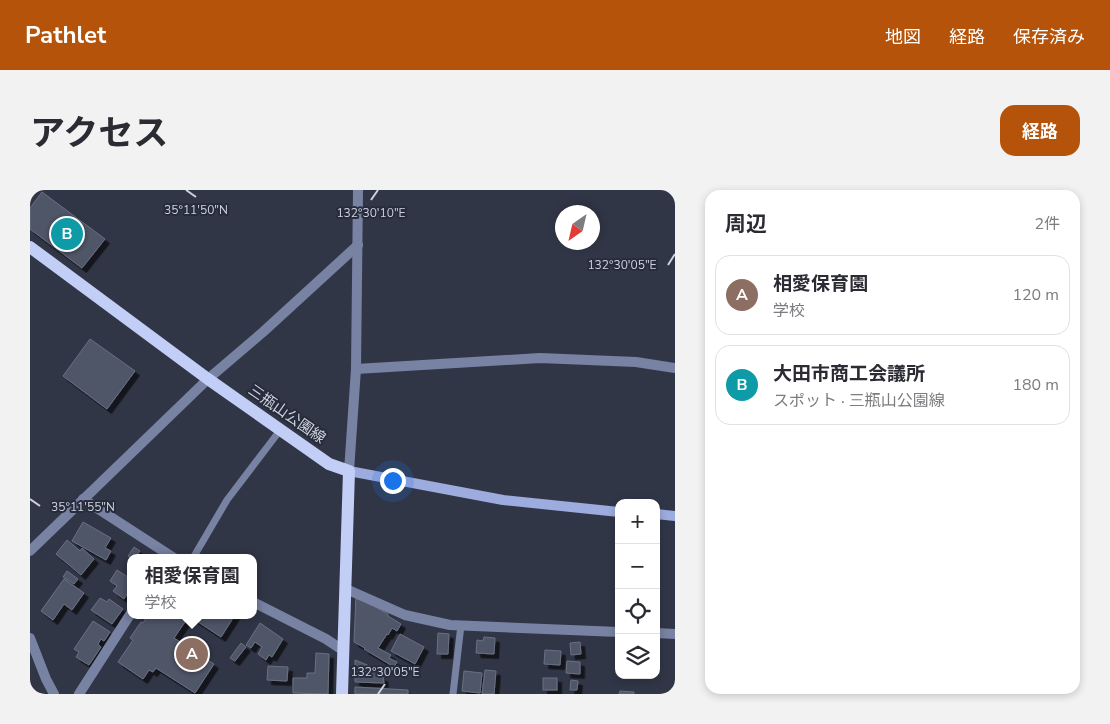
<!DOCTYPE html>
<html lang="ja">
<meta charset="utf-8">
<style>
body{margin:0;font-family:"Nunito Sans","Noto Sans JP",sans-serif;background:#f2f2f3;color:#2b2b33}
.controls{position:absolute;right:15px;bottom:15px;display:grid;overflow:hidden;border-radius:10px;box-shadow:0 2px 8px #0003}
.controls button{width:45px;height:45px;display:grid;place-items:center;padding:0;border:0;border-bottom:1px solid #e1e1e2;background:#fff;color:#2b2b33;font:25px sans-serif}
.compass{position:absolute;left:525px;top:15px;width:45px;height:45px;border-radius:50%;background:#fff;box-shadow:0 2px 8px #0003;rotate:214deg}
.you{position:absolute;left:362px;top:290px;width:18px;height:18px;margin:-12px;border:4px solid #fff;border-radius:50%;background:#1a73e8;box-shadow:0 0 0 8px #1a73e833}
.badge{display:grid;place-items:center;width:32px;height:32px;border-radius:50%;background:#b45309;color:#fff;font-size:16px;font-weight:700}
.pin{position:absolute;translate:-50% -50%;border:2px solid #fff;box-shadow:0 1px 5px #0006}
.popup{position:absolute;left:97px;top:364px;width:130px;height:65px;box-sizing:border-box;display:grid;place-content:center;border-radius:10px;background:#fff;filter:drop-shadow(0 1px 4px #0005);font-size:16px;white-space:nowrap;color:#7c7c81}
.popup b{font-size:19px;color:#2b2b33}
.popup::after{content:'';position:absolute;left:50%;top:100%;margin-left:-10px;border:10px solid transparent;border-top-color:#fff}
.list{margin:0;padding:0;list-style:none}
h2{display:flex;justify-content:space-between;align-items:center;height:65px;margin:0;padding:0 20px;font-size:21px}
h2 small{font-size:16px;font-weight:400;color:#7c7c81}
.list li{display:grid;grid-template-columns:32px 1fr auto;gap:15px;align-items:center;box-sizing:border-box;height:80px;margin:0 10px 10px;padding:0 10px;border:1px solid #e1e1e2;border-radius:15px}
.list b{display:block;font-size:19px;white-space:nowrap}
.list p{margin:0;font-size:16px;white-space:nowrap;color:#7c7c81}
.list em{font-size:16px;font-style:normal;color:#7c7c81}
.icon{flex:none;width:28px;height:28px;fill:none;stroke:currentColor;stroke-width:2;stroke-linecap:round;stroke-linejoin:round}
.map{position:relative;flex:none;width:645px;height:504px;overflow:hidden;border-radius:15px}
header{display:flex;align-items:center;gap:30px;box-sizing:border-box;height:70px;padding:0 25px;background:#b45309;color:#fff}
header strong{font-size:24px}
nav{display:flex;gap:28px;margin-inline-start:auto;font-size:18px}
.intro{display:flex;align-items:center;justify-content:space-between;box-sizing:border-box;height:120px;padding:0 30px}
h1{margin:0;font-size:35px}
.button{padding:12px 22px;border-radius:15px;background:#b45309;color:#fff;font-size:18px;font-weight:700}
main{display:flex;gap:30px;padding:0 30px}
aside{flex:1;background:#fff;border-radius:15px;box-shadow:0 2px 8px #0003}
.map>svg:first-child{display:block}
</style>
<header>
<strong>Pathlet</strong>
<nav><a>地図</a><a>経路</a><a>保存済み</a></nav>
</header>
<div class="intro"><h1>アクセス</h1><a class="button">経路</a></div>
<main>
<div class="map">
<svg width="645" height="504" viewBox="0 0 645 504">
<defs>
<filter id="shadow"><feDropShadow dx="4.5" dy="4.5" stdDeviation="0" flood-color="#0009"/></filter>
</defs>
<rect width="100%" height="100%" fill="#313647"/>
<g fill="#505668" stroke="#6a7084" filter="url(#shadow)">
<polygon points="12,2 75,49 52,78 0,39 0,18"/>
<polygon points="60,149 105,181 77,219 33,186"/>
<polygon points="53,332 81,348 75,358 81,361 76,370 42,351"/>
<polygon points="37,350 50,361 52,358 64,369 51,385 26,364"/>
<polygon points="104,357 110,361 105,368 101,368 98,366"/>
<polygon points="87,380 101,389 101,398 94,409 83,401 87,396 80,391"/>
<polygon points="37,381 48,389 44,394 33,387"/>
<polygon points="34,389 54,403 42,420 34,414 23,430 11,421"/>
<polygon points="326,406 358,424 358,426 371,434 367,441 362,438 358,445 357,444 348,458 361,465 359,468 367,472 364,477 334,459 335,458 324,452"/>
<polygon points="70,408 77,412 79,409 93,419 82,434 61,420"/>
<polygon points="118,425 205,425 191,447 159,426 144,448 184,474 165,503 126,478 123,482 119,480 113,489 88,472 103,450 100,448 111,432 113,433"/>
<polygon points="63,431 80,442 74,451 71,449 68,454 71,457 59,475 46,467 49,462 44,459"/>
<polygon points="230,433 253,449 242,467 239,465 236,470 228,464 232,457 225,452 221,458 216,455"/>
<polygon points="408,443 419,444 418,464 407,464"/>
<polygon points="370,444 394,457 385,474 361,461"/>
<polygon points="454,447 465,448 464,464 446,463 447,450 453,451"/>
<polygon points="550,452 551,464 541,465 540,453"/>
<polygon points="211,453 216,457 205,471 200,468"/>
<polygon points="515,460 531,461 530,475 514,474"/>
<polygon points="286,463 299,464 298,504 263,503 263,488 277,488 277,483 285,483"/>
<polygon points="325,470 347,479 347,487 353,487 354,493 325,492"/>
<polygon points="537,471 550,472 550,484 536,483"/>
<polygon points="238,476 258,477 257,491 237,490"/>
<polygon points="455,480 466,481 464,504 452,504"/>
<polygon points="434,481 452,483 450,503 432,501"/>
<rect x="513" y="488" width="14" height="12"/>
<polygon points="541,490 548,491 547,500 540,500"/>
<polygon points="325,497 378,500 378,504 325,504"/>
<polygon points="590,501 604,502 604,504 589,504"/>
</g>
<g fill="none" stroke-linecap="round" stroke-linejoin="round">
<g stroke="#7882a2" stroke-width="7">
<polyline points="163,368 197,310 251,239"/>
<polyline points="423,504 431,435"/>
</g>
<g stroke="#7882a2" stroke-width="10">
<polyline points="326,179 510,168 606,172 645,178"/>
<polyline points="319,281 326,179 328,0"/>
<polyline points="53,309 144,368"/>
<polyline points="0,361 178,189 233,142 328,55"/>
<polyline points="316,399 375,425 420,435 589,442"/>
<polyline points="223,412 296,449 314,461"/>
<polyline points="626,443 645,444"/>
<polyline points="0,448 16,489 24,504"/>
<polyline points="49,504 101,423"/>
</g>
<g stroke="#9dacdf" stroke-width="10">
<polyline points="319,281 473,310 589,322"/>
<polyline points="626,324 645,326"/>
</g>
<polyline stroke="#c2cef5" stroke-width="12" points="0,57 178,189 299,274 319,281 312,504"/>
</g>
<path fill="none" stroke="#ced2dd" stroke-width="2" d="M156 0 166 7M341 10 348 0M638 75 645 64M0 309 10 316M348 504 355 494"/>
<g text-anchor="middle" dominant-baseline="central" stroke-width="4" stroke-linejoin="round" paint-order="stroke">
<g font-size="15" fill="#ced2dd" stroke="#272c3d">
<text transform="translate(257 224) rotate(35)">三瓶山公園線</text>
</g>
</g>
<g font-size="12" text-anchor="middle" fill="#ced2dd" stroke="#272c3d" stroke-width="4" stroke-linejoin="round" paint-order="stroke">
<text x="166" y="24">35°11'50"N</text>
<text x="341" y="27">132°30'10"E</text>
<text x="592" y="79">132°30'05"E</text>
<text x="53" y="321">35°11'55"N</text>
<text x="355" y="486">132°30'05"E</text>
</g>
</svg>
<div class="controls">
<button>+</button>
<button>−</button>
<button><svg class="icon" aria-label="locate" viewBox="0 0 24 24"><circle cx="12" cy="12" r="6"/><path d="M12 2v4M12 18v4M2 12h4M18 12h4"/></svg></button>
<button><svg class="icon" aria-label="layers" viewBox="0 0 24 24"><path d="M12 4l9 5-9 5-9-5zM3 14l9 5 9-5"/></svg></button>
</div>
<svg class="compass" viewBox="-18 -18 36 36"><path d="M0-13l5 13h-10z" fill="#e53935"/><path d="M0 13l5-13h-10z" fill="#7c7c81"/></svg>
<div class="you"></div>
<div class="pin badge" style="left:162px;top:464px;background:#8d6e63">A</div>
<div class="popup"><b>相愛保育園</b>学校</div>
<div class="pin badge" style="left:37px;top:44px;background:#0f9aa8">B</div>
</div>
<aside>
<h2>周辺<small>2件</small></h2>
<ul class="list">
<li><span class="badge" style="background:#8d6e63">A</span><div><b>相愛保育園</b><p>学校</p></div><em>120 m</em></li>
<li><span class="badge" style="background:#0f9aa8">B</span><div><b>大田市商工会議所</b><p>スポット · 三瓶山公園線</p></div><em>180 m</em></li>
</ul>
</aside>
</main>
